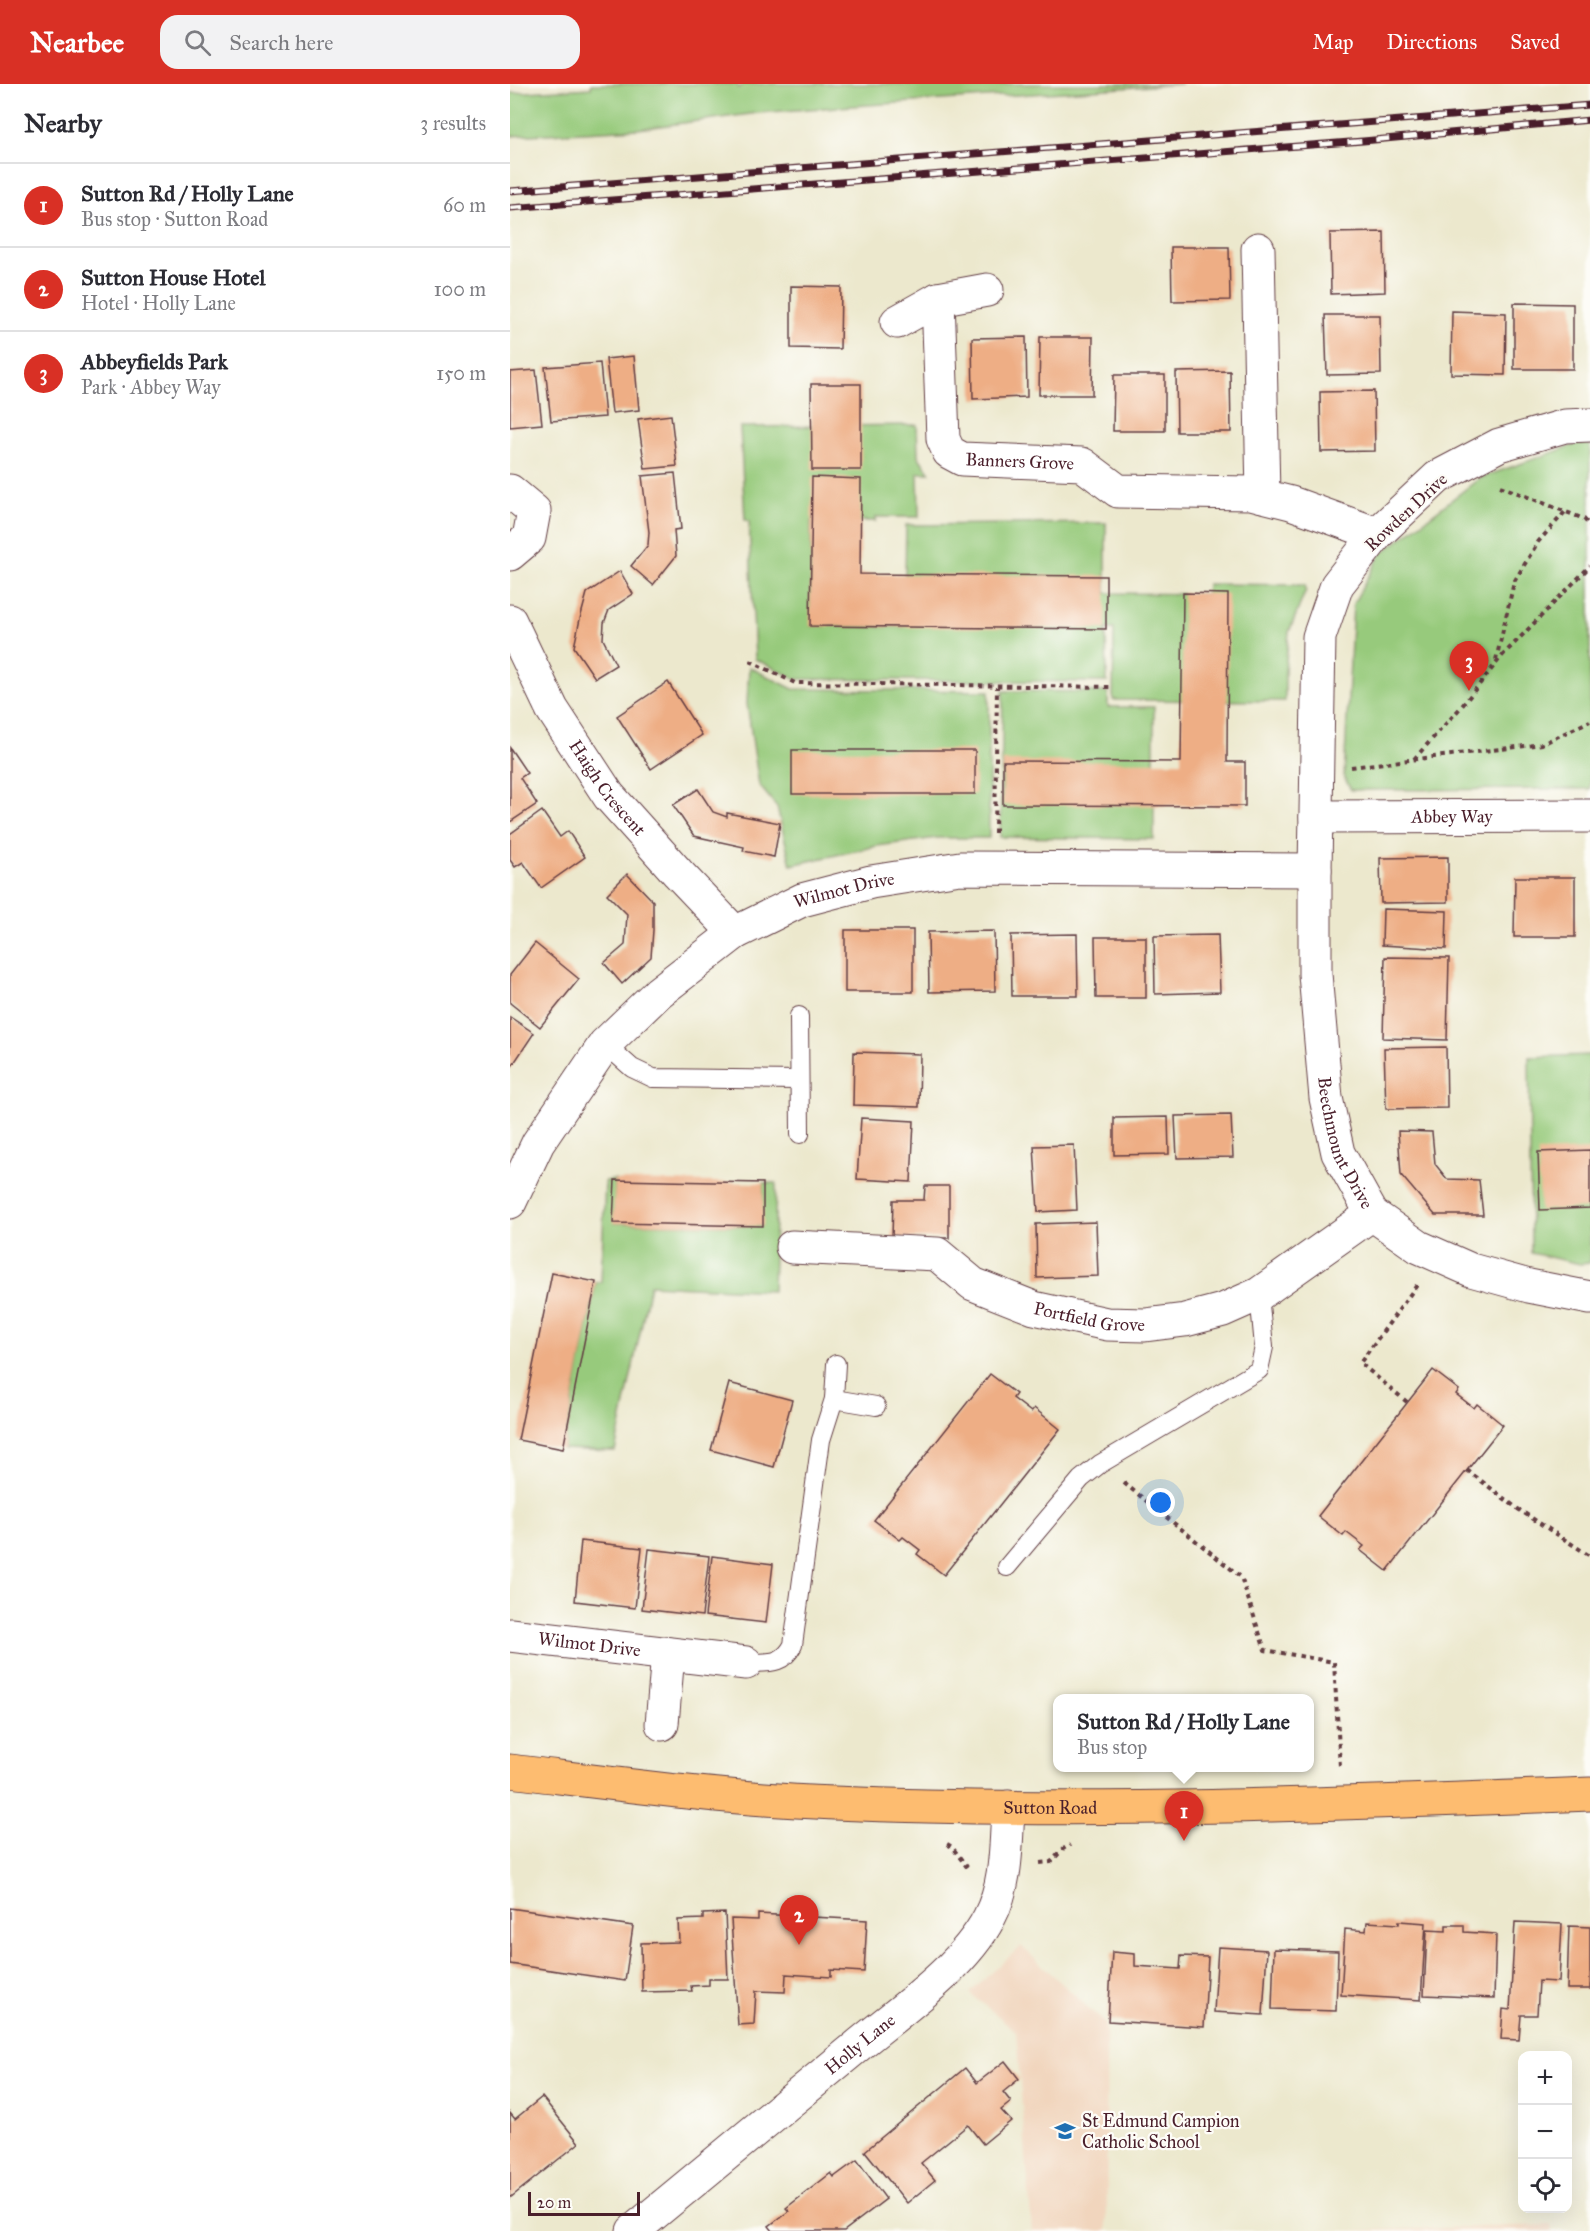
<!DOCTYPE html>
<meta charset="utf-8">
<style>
body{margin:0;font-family:"IM FELL Great Primer",serif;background:#f2f2f3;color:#2b2b33}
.controls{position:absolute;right:18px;bottom:18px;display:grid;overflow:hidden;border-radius:12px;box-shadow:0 6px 24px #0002}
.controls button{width:54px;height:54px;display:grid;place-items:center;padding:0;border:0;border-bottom:2px solid #e1e1e2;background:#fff;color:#2b2b33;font:30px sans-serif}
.scale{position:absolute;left:18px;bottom:15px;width:112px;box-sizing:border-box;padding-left:6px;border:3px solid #4a1f2b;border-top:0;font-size:16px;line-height:21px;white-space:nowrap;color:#4a1f2b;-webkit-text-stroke:4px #fdfcf7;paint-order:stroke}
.you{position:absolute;left:651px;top:1419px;width:21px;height:21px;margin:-15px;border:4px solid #fff;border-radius:50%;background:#1a73e8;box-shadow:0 0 0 9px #1a73e833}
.badge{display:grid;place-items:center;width:39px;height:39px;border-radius:50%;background:#d93025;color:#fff;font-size:20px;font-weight:700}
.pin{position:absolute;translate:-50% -50px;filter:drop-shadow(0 2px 3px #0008)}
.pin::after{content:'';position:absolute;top:32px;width:21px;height:18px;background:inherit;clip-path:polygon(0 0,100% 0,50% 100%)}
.popup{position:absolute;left:543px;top:1610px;width:261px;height:78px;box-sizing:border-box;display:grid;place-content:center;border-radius:12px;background:#fff;filter:drop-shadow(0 2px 4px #0005);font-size:20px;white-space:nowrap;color:#7c7c81}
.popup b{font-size:22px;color:#2b2b33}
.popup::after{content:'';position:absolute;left:50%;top:100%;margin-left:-12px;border:12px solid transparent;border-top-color:#fff}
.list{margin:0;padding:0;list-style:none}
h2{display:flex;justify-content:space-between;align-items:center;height:78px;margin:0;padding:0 24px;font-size:26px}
h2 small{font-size:20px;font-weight:400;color:#7c7c81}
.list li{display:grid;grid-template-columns:39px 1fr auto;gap:18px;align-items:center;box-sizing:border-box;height:84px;padding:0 24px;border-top:2px solid #e1e1e2}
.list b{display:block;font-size:22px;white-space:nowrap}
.list p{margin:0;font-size:20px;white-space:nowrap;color:#7c7c81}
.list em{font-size:20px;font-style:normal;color:#7c7c81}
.icon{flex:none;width:33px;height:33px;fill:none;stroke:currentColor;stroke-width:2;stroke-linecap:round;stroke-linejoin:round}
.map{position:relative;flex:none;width:1080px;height:2147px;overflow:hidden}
header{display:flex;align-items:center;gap:36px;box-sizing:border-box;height:84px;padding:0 30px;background:#d93025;color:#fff}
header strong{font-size:28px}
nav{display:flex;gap:33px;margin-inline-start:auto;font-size:21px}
.search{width:420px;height:54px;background:#f2f2f3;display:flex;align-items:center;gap:15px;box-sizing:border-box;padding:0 21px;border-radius:18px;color:#7c7c81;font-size:22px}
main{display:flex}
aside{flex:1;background:#fff}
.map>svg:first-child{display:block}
</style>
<header>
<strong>Nearbee</strong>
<div class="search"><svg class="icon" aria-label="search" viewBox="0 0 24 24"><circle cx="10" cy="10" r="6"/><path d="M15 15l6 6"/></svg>Search here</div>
<nav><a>Map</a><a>Directions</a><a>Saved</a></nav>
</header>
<main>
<aside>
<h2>Nearby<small>3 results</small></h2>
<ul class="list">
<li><span class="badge">1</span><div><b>Sutton Rd / Holly Lane</b><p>Bus stop · Sutton Road</p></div><em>60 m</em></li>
<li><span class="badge">2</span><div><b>Sutton House Hotel</b><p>Hotel · Holly Lane</p></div><em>100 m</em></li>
<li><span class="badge">3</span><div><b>Abbeyfields Park</b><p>Park · Abbey Way</p></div><em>150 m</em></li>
</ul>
</aside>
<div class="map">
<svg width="1080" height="2147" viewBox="0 0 1080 2147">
<rect width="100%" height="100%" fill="#fdfcf7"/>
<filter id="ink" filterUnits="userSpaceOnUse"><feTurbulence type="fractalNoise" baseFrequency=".0167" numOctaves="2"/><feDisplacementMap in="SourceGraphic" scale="12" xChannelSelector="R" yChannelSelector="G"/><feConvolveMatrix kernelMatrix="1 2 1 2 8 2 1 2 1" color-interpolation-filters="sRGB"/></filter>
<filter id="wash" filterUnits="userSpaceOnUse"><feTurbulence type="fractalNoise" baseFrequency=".008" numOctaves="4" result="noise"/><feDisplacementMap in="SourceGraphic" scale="24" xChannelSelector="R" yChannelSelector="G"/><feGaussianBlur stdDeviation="1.35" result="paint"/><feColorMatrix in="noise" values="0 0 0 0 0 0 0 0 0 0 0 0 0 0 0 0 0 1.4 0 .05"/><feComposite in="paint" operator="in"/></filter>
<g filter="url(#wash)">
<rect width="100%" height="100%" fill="#ece8cd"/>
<g fill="#f1d5bd">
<polygon points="511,1862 596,1940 597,2147 522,2147 506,1947 460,1909"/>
<polygon points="1041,2141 1042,2147 828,2147"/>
</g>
<g fill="#97ca7b" stroke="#707453" stroke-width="1.5">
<polygon points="81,0 226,0 229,4 234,0 672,0 299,25 248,29 128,45 0,52 0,9 81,4"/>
<polygon points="407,341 408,372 420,389 408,389 409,433 366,433 366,437 301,437 301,542 394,543 396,441 596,439 596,509 696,510 697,500 795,501 796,506 779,548 775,586 775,617 603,616 604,545 596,545 597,598 286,595 245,575 239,437 235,436 230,343"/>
<polygon points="1067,360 1080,360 1080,705 841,706 834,693 843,520 871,470 970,394"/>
<polygon points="239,583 283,605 479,607 479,754 427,754 367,762 281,781 267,723 249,701 237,620"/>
<polygon points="493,607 598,608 598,623 644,623 644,755 490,753"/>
<polygon points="1080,971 1080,1179 1070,1180 1021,1169 1019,973"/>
<polygon points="105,1096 104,1139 252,1142 253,1099 266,1099 263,1207 140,1201 105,1367 53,1365 86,1198 91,1198 95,1097"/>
</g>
<g id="blocks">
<g fill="#eeae85">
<polygon points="874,148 875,208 821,210 820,149"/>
<polygon points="661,163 719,163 720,216 662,217"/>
<polygon points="281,202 331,203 330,265 281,264"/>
<polygon points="1004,219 1063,220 1063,285 1004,285"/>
<polygon points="942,227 996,229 995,291 941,290"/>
<polygon points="815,231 870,231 871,290 817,291"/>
<polygon points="516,253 517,313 463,315 462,254"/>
<polygon points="530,253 583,253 582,311 529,311"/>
<polygon points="124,272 129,326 102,329 96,275"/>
<polygon points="90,279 95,333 41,337 35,283"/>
<polygon points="26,286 32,340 0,343 0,288"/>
<polygon points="720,287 721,348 667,348 666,288"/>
<polygon points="604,291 655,291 655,347 603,347"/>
<polygon points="301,300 351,300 351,386 302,386"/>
<polygon points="864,307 865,367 811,368 810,308"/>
<polygon points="161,331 167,382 135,385 128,335"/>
<polygon points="165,389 171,445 164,446 166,472 143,501 121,482 138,461 139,448 132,392"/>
<polygon points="302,393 351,395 350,490 596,492 596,545 300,542"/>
<polygon points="110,487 123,510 99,526 94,539 93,555 106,581 85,594 64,563 70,535 77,509"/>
<polygon points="673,509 718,510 717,678 735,678 735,722 493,721 493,677 671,678"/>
<polygon points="158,598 192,651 141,685 107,632"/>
<polygon points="0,664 17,689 10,694 27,720 0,738"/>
<rect x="282" y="666" width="183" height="44"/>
<polygon points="188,705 203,728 217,733 217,729 270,739 264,773 233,767 234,763 184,752 163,721"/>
<polygon points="32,727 50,753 58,747 75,773 31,804 13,778 5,783 0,776 0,750"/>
<polygon points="938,773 938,818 871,819 870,774"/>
<polygon points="117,790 143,817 143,846 141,873 112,900 94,879 115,861 117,830 97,810"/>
<polygon points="1005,793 1065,793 1065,853 1004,853"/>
<polygon points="873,825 937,827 936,865 872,861"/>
<rect x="335" y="846" width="68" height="62"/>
<polygon points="484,847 485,907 419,908 418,848"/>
<polygon points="567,850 568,912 502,912 501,851"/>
<polygon points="708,851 710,908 645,910 644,852"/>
<polygon points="585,853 636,853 636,914 586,914"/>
<polygon points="25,859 69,895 30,943 0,919 0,891"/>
<polygon points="875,873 939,874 937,956 873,954"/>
<polygon points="0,933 24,949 0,985"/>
<polygon points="936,963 937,1024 876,1025 874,964"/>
<polygon points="344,968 410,970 409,1023 343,1021"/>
<polygon points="721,1031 723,1073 667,1074 665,1032"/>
<polygon points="658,1033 659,1070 604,1071 604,1034"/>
<polygon points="351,1034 404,1037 401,1098 347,1095"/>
<polygon points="888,1047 922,1048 925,1080 937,1095 969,1096 973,1131 925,1131 891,1091"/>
<polygon points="564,1061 567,1126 528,1128 524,1062"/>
<polygon points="1080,1066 1080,1124 1030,1126 1028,1068"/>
<polygon points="105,1096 253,1099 253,1142 103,1139"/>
<polygon points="415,1102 439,1102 439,1154 382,1154 383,1116 414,1116"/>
<polygon points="586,1138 588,1192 527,1194 526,1140"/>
<polygon points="42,1189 86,1198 53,1365 8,1356"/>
<polygon points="923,1286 949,1306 946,1310 964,1324 967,1320 993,1341 877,1487 850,1466 854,1462 836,1448 833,1452 808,1432"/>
<polygon points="480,1290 506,1310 503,1314 521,1328 524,1324 550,1345 434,1491 407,1470 410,1466 393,1453 390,1456 364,1436"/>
<polygon points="219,1299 282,1316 264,1383 201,1366"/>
<polygon points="71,1457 132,1464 125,1524 65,1517"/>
<polygon points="139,1465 199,1472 192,1532 132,1525"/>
<polygon points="202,1472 263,1480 256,1539 195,1532"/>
<polygon points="0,1824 123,1842 115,1897 0,1880"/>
<polygon points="215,1829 218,1895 199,1895 199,1901 181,1902 182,1907 132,1908 131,1859 169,1858 168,1836 193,1835 193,1830"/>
<polygon points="248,1830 357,1836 354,1888 321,1886 321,1893 276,1890 275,1908 246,1907 244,1940 228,1941 221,1835 248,1836"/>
<polygon points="889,1837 916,1839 911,1916 831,1911 835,1845 856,1847 857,1838 889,1840"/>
<polygon points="1005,1838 1052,1840 1049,1898 1029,1897 1027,1931 1011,1931 1009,1956 991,1955 993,1925 1000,1926"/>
<polygon points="936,1841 954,1841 954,1848 986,1850 984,1914 914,1911 917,1846 936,1847"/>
<polygon points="1059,1842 1080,1843 1080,1905 1057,1905"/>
<polygon points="708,1863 757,1866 753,1931 704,1928"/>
<polygon points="764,1865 828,1867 826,1927 762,1925"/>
<polygon points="602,1868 625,1870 625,1882 670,1885 671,1872 698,1873 694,1943 598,1937"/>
<polygon points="495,1977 509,1995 493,2008 501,2018 491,2026 501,2037 473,2060 458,2041 411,2079 425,2096 397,2119 355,2067 455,1984 467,1999"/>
<polygon points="32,2013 69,2059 0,2114 0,2029 5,2035"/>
<polygon points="347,2076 376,2115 334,2147 263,2147 259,2142 279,2127 276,2124 321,2089 324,2093"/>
</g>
</g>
</g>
<g filter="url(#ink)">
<use href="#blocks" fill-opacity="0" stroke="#623d43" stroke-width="1.5"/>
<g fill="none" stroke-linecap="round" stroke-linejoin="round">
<g stroke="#623d43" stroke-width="20">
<g id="service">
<polyline points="289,932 290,1050"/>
<polyline points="95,960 122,984 143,994 289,996"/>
<polyline points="324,1315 326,1280"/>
<polyline points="497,1483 571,1395 590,1380 749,1286 754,1263 749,1210"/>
<path d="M236 1579C258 1578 272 1582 283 1561L311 1356 324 1315 366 1322"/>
</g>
</g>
<g stroke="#623d43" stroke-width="35">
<g id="minor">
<polyline points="748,165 753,412"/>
<polyline points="428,215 477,206"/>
<path id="s1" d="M387 238 428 215 433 355 439 368 452 375 572 380 608 407 741 409 781 419 867 450"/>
<path id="s2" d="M1080 341 1055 342 989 361 928 393 867 450 827 501 809 553 805 786V890L816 1014 828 1069 862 1130 909 1163 961 1186 1019 1202 1080 1214"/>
<polyline points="0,407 24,427 19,454 0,470"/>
<path id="s3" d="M0 537 42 625 99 712 168 789 225 849"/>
<path id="s4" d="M806 733 1080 732"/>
<path id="s5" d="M0 1118 28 1059 95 960 149 908 225 849 292 816 361 798 450 784 805 786"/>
<path id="s6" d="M282 1163 427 1170 463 1200 524 1224 597 1240 635 1241 675 1236 713 1226 749 1210 862 1130"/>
<path id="s7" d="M0 1551 236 1579"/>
<polyline points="152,1640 158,1570"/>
<path id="s8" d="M123 2147C197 2086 271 2025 345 1964 388 1928 453 1884 479 1834 497 1800 496 1761 498 1723"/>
</g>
</g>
<g stroke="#623d43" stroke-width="35">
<g id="primary">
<path id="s9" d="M0 1687C108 1700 216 1715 324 1719 576 1730 828 1720 1080 1710"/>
</g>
</g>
<g stroke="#623d43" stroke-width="4" stroke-dasharray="4.5 4.5" stroke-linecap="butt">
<polyline points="990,402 1074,435 1080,442"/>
<polyline points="986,576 1004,498 1028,458 1055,428"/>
<polyline points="240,577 285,599 601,603"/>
<polyline points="904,675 952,622 992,572 1080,482"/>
<polyline points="841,683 1032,660 1080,637"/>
<polyline points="485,749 487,603"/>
<polyline points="897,1318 850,1279 907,1201"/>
<polyline points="957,1386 1008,1425 1080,1472"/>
<polyline points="614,1399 731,1493 755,1566 824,1578 830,1683"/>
<polyline points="437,1760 442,1763 457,1783"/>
<polyline points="530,1779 541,1778 553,1765 560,1761"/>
</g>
<use href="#service" stroke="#fff" stroke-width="18"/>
<use href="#minor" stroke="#fff" stroke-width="33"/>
<use href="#primary" stroke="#fdbc70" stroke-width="33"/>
<g stroke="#4a1f2b" stroke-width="7">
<g id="rail">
<polyline points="0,107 1080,21"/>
<polyline points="0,124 853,57 1080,36"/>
</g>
</g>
<use href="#rail" stroke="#fdfcf7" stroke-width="4.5" stroke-dasharray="14" stroke-linecap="butt"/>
</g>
</g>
<defs>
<g id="school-bare" transform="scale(1.62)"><path d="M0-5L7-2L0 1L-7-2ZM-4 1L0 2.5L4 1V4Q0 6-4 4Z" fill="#1f6fb2" stroke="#fdfcf7" stroke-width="2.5" paint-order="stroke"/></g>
</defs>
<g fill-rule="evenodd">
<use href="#school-bare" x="555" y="2047"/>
</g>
<g text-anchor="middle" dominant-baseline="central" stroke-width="4.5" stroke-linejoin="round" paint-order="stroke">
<g font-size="18" fill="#4a1f2b" stroke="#fdfcf7">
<text stroke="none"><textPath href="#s1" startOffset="274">Banners Grove</textPath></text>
<text transform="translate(896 428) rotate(-43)">Rowden Drive</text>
<text stroke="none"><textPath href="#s3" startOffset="194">Haigh Crescent</textPath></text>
<text stroke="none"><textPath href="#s4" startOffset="136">Abbey Way</textPath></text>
<text stroke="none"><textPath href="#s5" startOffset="474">Wilmot Drive</textPath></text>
<text stroke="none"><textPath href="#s2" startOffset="876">Beechmount Drive</textPath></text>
<text stroke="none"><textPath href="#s6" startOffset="314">Portfield Grove</textPath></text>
<text stroke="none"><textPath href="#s7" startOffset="80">Wilmot Drive</textPath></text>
<text stroke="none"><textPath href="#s9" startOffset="542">Sutton Road</textPath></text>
<text stroke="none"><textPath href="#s8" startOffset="294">Holly Lane</textPath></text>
</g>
<g font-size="18" fill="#4a1f2b" stroke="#fdfcf7" text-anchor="start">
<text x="572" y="2037">St Edmund Campion<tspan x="572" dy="21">Catholic School</tspan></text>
</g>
</g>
</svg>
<div class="controls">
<button>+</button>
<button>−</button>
<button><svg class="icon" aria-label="locate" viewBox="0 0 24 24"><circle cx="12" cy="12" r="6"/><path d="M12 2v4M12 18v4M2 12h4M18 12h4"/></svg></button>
</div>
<div class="scale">20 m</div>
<div class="you"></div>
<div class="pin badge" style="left:674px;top:1757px">1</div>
<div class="popup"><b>Sutton Rd / Holly Lane</b>Bus stop</div>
<div class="pin badge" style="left:289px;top:1861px">2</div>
<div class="pin badge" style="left:959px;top:607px">3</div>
</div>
</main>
